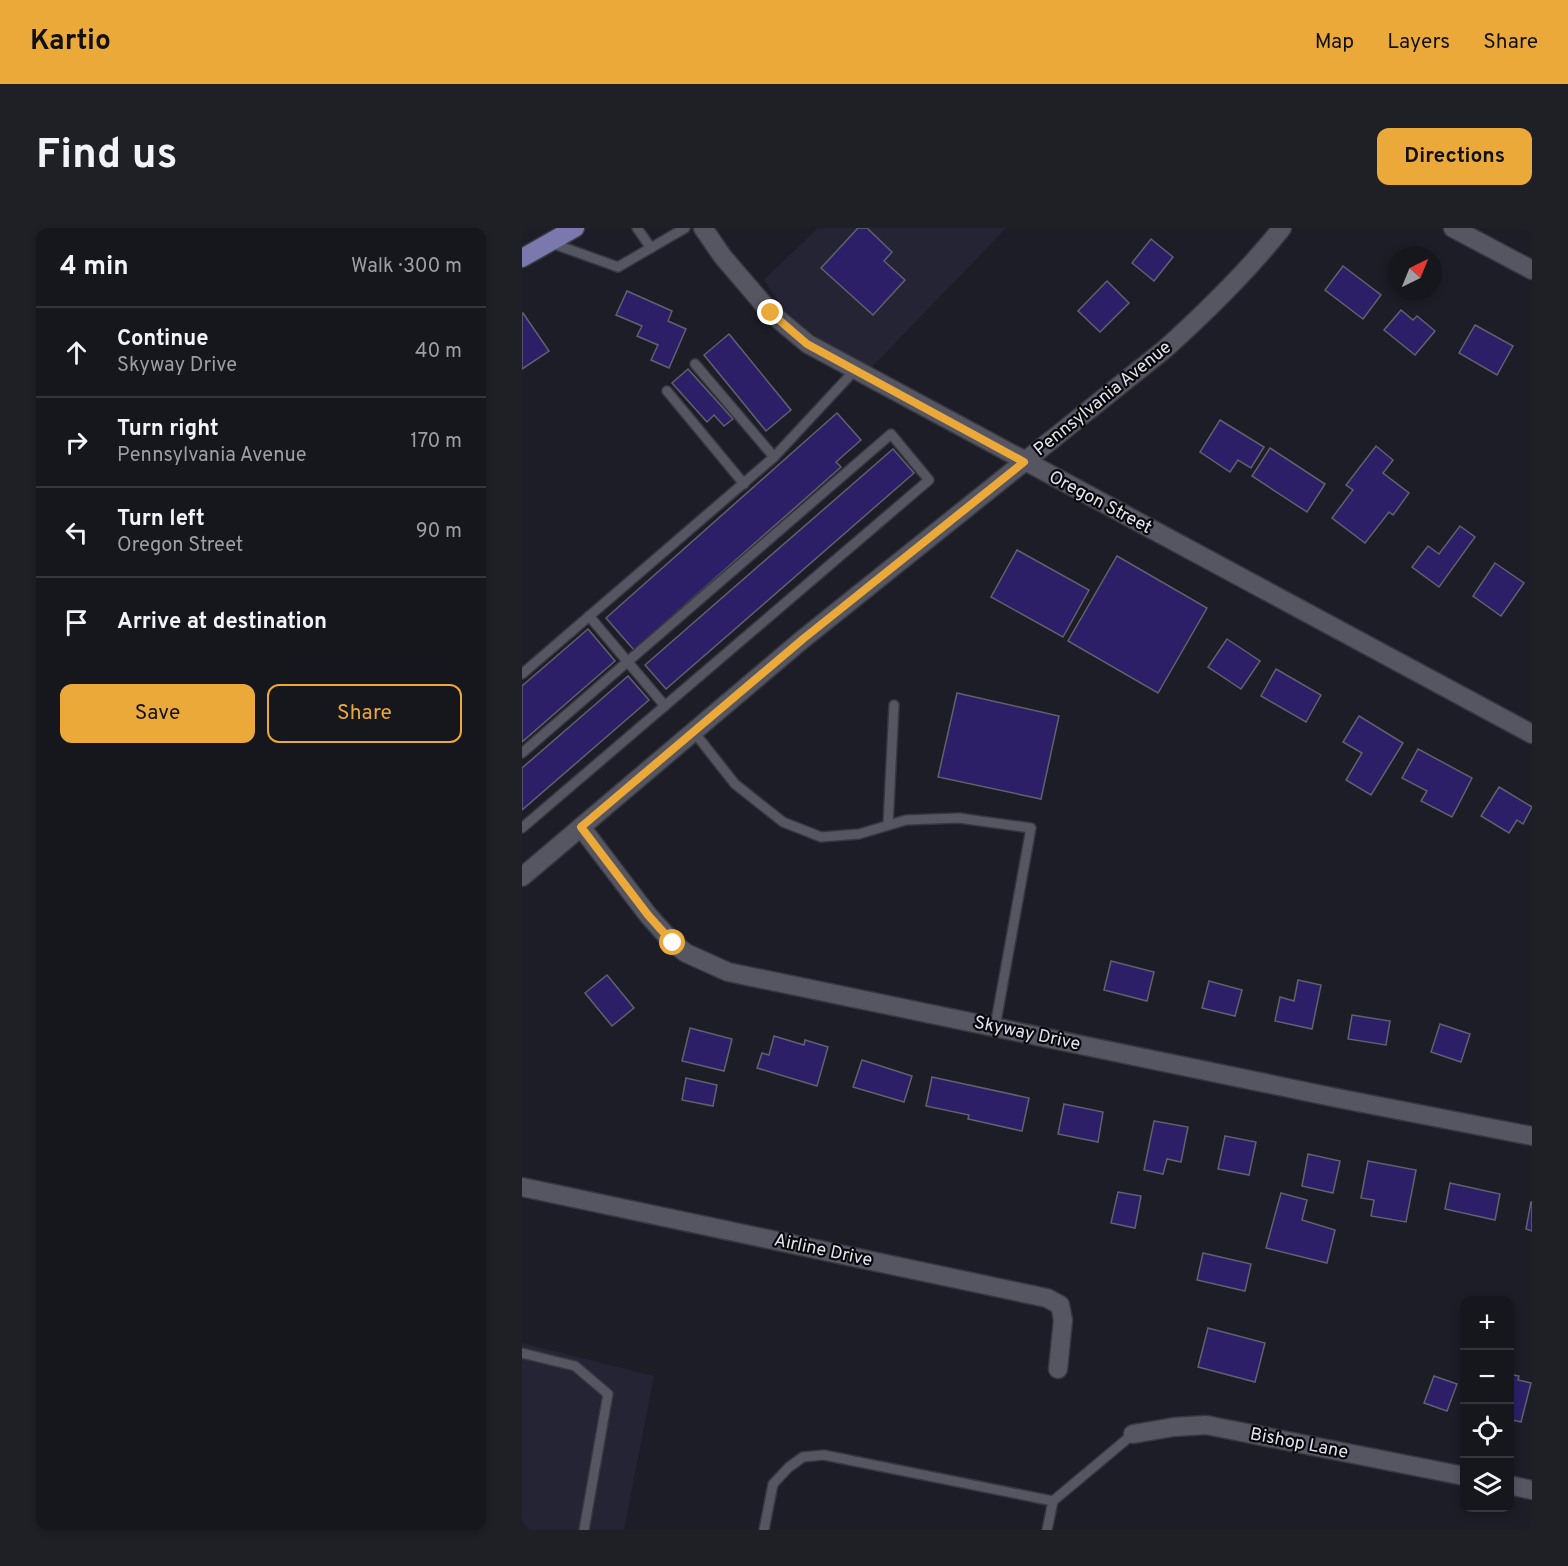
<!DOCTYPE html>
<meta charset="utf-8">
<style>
body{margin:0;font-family:Overpass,sans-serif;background:#1f1f26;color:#f1f3f6}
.controls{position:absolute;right:18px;bottom:18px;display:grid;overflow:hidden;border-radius:12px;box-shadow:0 3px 9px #0003}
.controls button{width:54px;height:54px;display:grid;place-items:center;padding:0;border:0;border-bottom:2px solid #35353b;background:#16161d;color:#f1f3f6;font:30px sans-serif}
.compass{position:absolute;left:866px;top:18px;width:54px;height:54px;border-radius:50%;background:#16161d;box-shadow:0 3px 9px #0003;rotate:43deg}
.stop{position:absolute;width:18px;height:18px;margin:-14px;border:4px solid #eba93a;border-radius:50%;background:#fff}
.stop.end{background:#eba93a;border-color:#fff;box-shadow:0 2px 6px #0008}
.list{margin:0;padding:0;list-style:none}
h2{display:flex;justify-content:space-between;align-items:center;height:78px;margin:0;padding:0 24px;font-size:26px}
h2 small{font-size:20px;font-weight:400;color:#9e9fa4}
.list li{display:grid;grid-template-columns:39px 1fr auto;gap:18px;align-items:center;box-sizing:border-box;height:90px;padding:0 24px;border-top:2px solid #35353b}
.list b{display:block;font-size:22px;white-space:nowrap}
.list p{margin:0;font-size:20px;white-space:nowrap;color:#9e9fa4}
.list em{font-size:20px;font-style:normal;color:#9e9fa4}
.actions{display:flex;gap:12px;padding:18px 24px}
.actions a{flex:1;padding:14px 0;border:2px solid #eba93a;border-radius:12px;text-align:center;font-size:21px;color:#eba93a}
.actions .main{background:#eba93a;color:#111}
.icon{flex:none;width:33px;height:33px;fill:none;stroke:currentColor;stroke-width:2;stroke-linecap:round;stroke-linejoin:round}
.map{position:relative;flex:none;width:1010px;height:1302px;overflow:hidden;border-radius:12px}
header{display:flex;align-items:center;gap:36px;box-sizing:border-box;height:84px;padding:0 30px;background:#eba93a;color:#111}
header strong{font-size:28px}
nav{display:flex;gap:33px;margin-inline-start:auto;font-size:21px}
.intro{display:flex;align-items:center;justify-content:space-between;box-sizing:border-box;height:144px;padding:0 36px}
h1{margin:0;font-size:42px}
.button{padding:15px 27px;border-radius:12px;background:#eba93a;color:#111;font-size:21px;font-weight:700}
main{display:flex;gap:36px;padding:0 36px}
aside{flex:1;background:#16161d;border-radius:12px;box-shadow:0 3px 9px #0003}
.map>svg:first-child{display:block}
</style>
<header>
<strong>Kartio</strong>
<nav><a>Map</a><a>Layers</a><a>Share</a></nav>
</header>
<div class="intro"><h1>Find us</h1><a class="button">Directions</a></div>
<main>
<aside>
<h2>4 min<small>Walk · 300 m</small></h2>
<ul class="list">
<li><svg class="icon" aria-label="ahead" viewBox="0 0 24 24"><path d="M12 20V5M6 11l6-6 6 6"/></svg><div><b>Continue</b><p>Skyway Drive</p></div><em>40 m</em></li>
<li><svg class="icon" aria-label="right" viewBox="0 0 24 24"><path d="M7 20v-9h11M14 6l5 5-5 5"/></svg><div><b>Turn right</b><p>Pennsylvania Avenue</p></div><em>170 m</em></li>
<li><svg class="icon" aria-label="left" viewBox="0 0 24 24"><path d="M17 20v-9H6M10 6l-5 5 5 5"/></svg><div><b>Turn left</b><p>Oregon Street</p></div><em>90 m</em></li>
<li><svg class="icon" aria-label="arrive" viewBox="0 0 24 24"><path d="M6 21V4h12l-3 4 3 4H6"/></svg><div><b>Arrive at destination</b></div></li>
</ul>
<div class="actions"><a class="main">Save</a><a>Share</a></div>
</aside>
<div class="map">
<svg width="1010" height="1302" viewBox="0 0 1010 1302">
<rect width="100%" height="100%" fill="#1d1d27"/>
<g fill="#252435">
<polygon points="296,0 484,0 348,141 297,111 263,83 242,52"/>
<polygon points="0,1115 132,1148 102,1302 0,1302"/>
</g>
<g fill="#2c1f67" stroke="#60616d" stroke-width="1.5">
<polygon points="336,0 345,0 370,24 362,33 383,52 351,87 299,40"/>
<polygon points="629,11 651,29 632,53 610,35"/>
<polygon points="821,38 859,67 841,91 803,62"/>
<polygon points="585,53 607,75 578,104 556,83"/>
<polygon points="105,63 150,83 146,93 164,101 147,140 129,132 136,117 115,108 120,98 94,87"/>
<polygon points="879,82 891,92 895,88 913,103 893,127 862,102"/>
<polygon points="1,85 27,123 0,141 0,86"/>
<polygon points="953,97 991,118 975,147 937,125"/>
<polygon points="207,106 269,182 244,203 182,127"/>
<polygon points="166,141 211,191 202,198 192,187 185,194 150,155"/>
<polygon points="315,185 339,212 314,234 319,239 112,422 84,390"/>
<polygon points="698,192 742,219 729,240 716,232 708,244 678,224"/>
<polygon points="854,218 871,232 861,245 887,265 871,287 867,284 843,315 810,290 831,262 824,257"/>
<polygon points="748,220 803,256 785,284 730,248"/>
<polygon points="371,221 392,245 144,461 123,437"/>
<polygon points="938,298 953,309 917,359 890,339 906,318 917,326"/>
<polygon points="495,322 567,362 541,409 469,369"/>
<polygon points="595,328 685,380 636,465 546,413"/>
<polygon points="973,335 1002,355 979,388 951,368"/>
<polygon points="66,401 93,433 0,514 0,458"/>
<polygon points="705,411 738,433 719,461 686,439"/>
<polygon points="754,441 799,467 784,494 739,468"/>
<polygon points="106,448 127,472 0,582 0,540"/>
<polygon points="435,465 537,488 519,571 416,549"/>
<polygon points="837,488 881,515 849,567 824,552 840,525 821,514"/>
<polygon points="896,521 950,550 930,589 899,573 905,563 880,550"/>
<polygon points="977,559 1010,579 1001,596 995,592 987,605 959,588"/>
<polygon points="589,733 632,744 625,773 582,762"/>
<polygon points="85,747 112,780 90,798 63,765"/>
<polygon points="776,752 799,757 790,801 753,793 758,769 772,773"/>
<polygon points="687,753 720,762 713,788 680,780"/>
<polygon points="830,787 868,793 864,817 826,811"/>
<polygon points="918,796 948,806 939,834 909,824"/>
<polygon points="168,800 210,811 202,843 160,833"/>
<polygon points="252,808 282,817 283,812 306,819 295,858 235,840 240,825 247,827"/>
<polygon points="340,832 390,848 382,874 331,859"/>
<polygon points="410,849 507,870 500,903 446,891 447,887 404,878"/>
<polygon points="164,850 195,857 191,878 160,872"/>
<polygon points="542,876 581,884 576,914 536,906"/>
<polygon points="632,893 666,899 659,934 645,931 641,946 622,942"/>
<polygon points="703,908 734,914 727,947 696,941"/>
<polygon points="786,926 818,933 811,965 780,958"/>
<polygon points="846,933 894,942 884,994 849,988 852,972 839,970"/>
<polygon points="928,955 978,966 973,992 923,981"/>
<polygon points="596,964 619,968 613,1000 589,995"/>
<polygon points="759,965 785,972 780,992 813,1002 805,1035 744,1020"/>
<polygon points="1009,974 1010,974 1010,1003 1004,1001"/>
<polygon points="681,1025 729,1036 723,1063 675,1052"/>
<polygon points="686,1100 743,1115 733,1154 676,1139"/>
<polygon points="987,1146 997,1148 996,1152 1009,1155 999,1194 987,1191"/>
<polygon points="912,1148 935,1156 925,1183 902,1175"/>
</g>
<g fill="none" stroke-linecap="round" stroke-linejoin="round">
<g stroke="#373740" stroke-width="12">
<g id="service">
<polyline points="115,0 129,20"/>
<polyline points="29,15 96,39 163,0"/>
<polyline points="173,136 252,229"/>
<polyline points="145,163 222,256"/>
<polyline points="67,388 143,478"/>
<polyline points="0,446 252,229 333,142"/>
<polyline points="172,504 213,556 261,594 299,609 337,606 384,592 437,590 509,600 473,799"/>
<polyline points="0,525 369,206 407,252 0,600"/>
<polyline points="366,597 372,477"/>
<polyline points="0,1125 53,1138 86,1166 62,1302"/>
<polyline points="242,1302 251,1256 267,1239 281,1229 302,1227 531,1273"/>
<polyline points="525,1302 531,1273 611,1206"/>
</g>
</g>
<g stroke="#373740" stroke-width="21">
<g id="minor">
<polyline points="181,0 201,29 249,85 286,116 1010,506"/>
<polyline points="931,0 1010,42"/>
<polyline points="59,599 126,687 151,715 164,725 206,744 815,870 1010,908"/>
<path d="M0 649 281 411 643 121C685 83 725 44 760 0"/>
<polyline points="0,959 525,1070 538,1077 541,1092 536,1141"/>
<polyline points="611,1206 652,1199 684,1197 942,1248"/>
<polyline points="987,1257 1010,1262"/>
</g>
</g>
<g stroke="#373740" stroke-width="21">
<polyline id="primary" points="0,30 53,0"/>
</g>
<use href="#service" stroke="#555662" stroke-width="9"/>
<use href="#minor" stroke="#555662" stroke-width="18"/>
<use href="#primary" stroke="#7a78ac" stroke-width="18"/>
</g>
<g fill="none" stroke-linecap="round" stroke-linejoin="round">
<polyline stroke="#eba93a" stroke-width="8" points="151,715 126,687 59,599 281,411 502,234 285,116 249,85"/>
</g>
<g text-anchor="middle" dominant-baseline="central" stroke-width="4.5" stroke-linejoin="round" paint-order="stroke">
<g font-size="18" fill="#e3e3eb" stroke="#08080c">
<text transform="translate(581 171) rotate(-39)">Pennsylvania Avenue</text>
<text transform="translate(578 275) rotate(28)">Oregon Street</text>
<text transform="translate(505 806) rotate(12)">Skyway Drive</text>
<text transform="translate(301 1023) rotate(12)">Airline Drive</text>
<text transform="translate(777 1216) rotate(11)">Bishop Lane</text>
</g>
</g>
</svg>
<div class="controls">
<button>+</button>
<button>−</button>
<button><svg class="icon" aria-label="locate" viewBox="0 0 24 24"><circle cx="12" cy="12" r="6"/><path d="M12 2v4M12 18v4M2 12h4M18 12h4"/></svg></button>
<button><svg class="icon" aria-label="layers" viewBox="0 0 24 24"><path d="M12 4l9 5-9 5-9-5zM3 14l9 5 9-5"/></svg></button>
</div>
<svg class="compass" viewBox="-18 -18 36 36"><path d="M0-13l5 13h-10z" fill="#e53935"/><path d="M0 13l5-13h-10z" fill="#9e9fa4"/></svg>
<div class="stop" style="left:151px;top:715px"></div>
<div class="stop end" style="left:249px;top:85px"></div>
</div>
</main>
